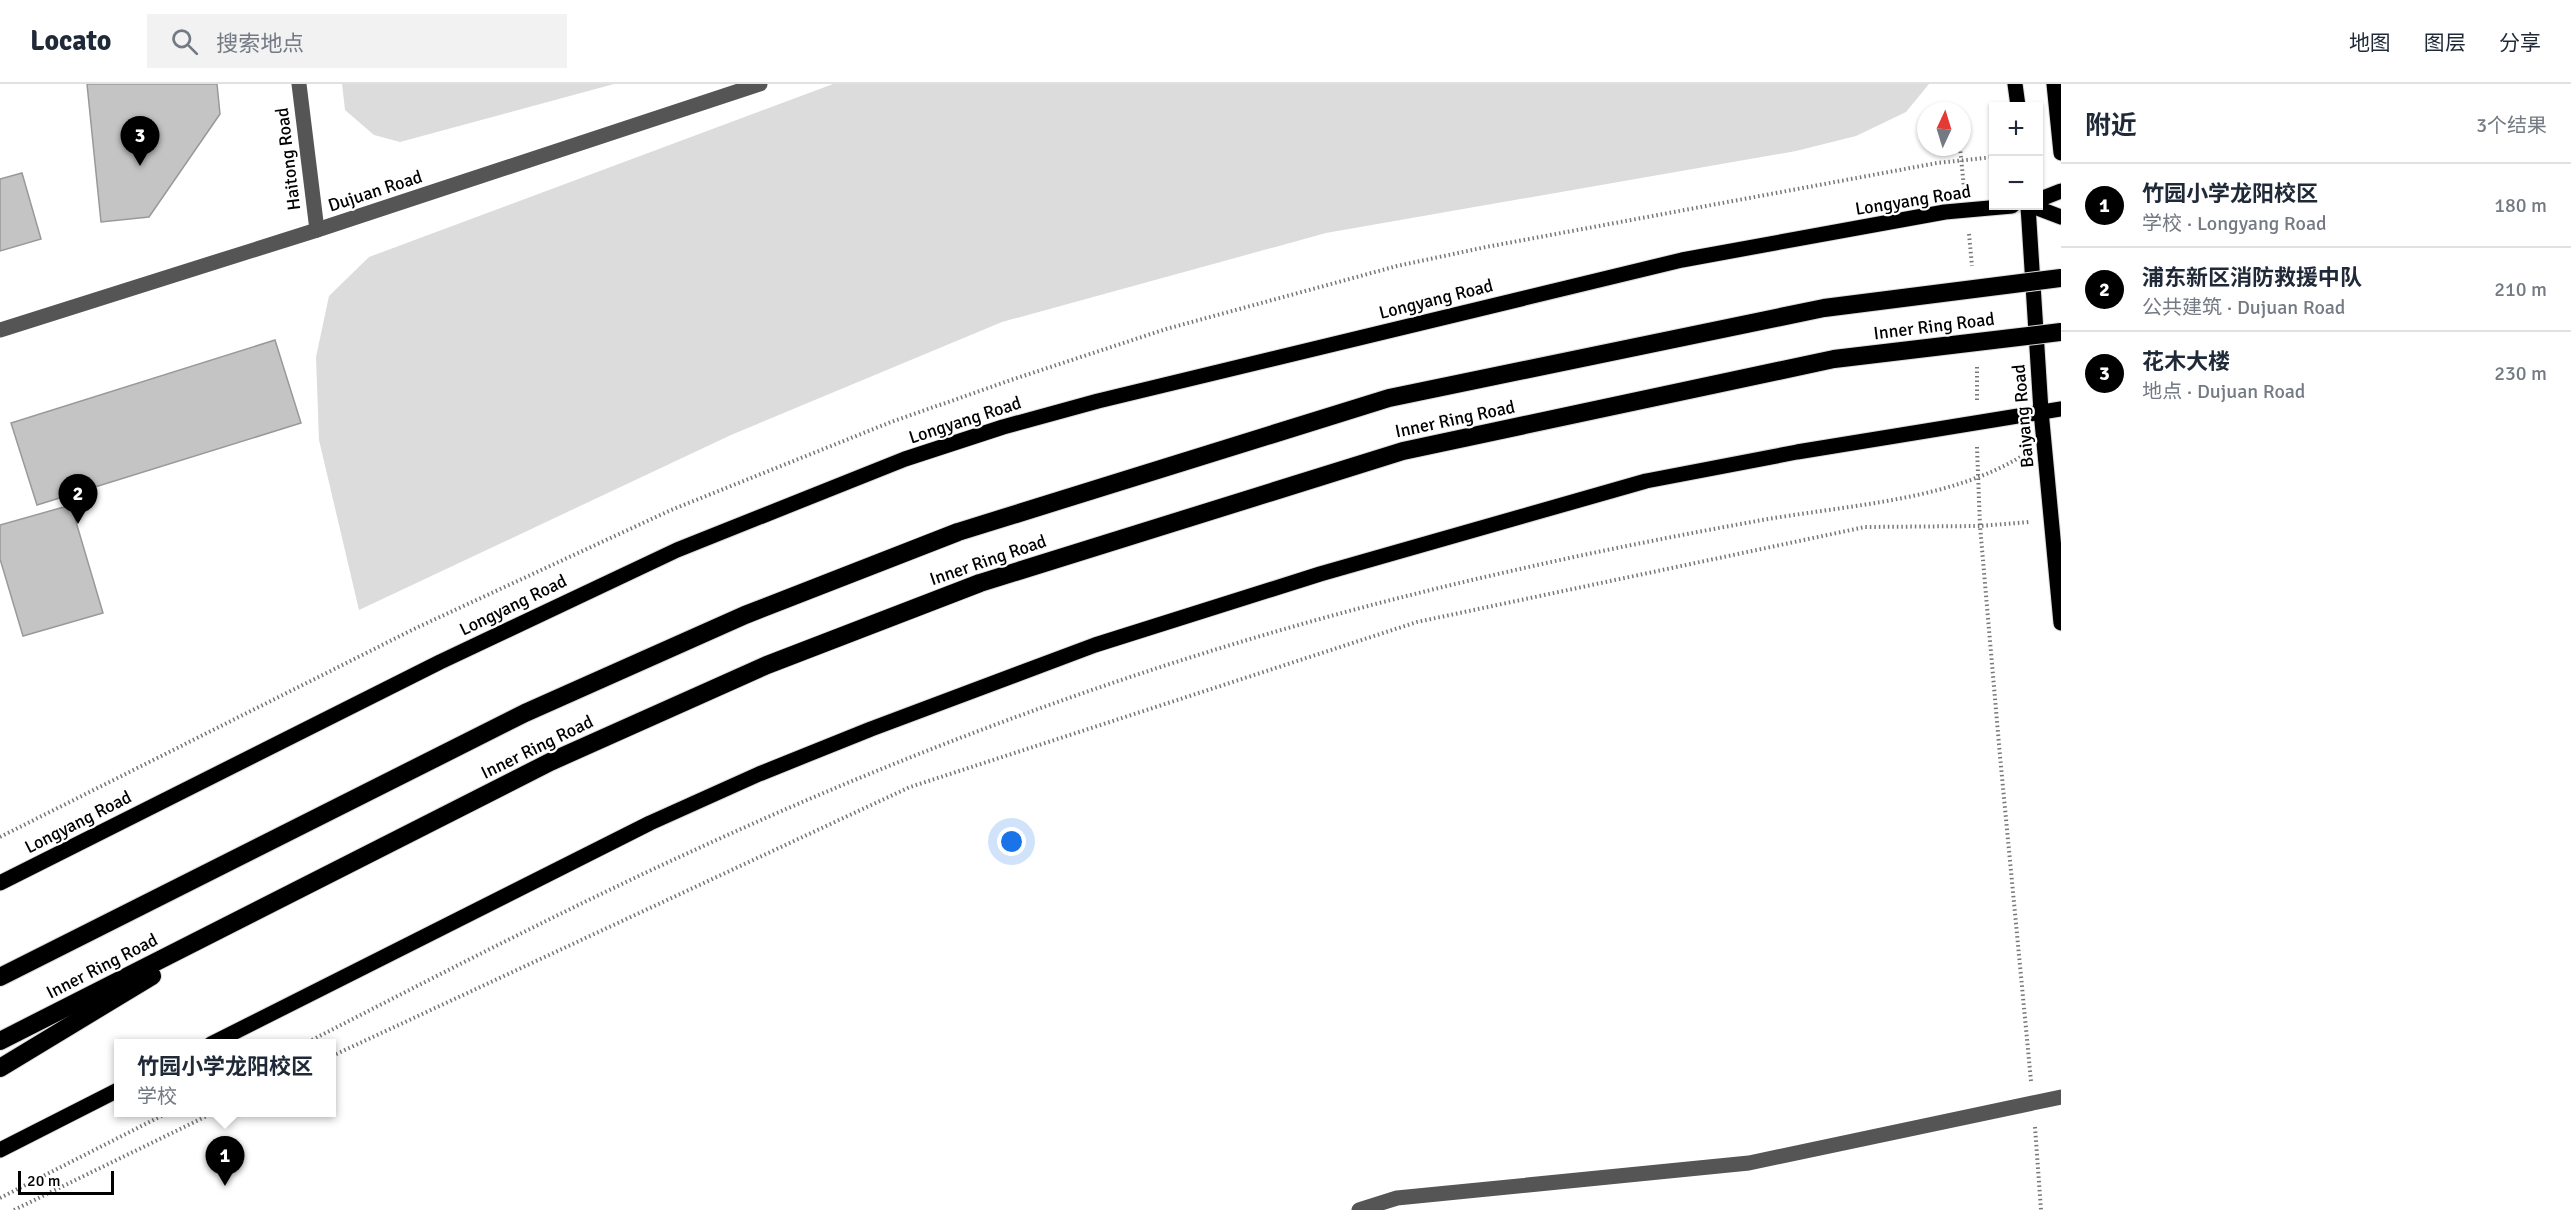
<!DOCTYPE html>
<html lang="zh">
<meta charset="utf-8">
<style>
body{margin:0;font-family:Signika,"Noto Sans SC",sans-serif;background:#f2f2f3;color:#1f2937}
.controls{position:absolute;right:18px;top:18px;display:grid;overflow:hidden;border-radius:0px;box-shadow:0 2px 4px #0004}
.controls button{width:54px;height:54px;display:grid;place-items:center;padding:0;border:0;border-bottom:2px solid #e0e1e3;background:#fff;color:#1f2937;font:30px sans-serif}
.compass{position:absolute;left:1917px;top:18px;width:54px;height:54px;border-radius:50%;background:#fff;box-shadow:0 2px 4px #0004;rotate:4deg}
.scale{position:absolute;left:18px;bottom:15px;width:96px;box-sizing:border-box;padding-left:6px;border:3px solid #000;border-top:0;font-size:16px;line-height:21px;white-space:nowrap;color:#000;-webkit-text-stroke:4px #fff;paint-order:stroke}
.you{position:absolute;left:1012px;top:758px;width:21px;height:21px;margin:-15px;border:4px solid #fff;border-radius:50%;background:#1a73e8;box-shadow:0 0 0 9px #1a73e833}
.badge{display:grid;place-items:center;width:39px;height:39px;border-radius:50%;background:#000;color:#fff;font-size:20px;font-weight:700}
.pin{position:absolute;translate:-50% -50px;filter:drop-shadow(0 2px 3px #0008)}
.pin::after{content:'';position:absolute;top:32px;width:21px;height:18px;background:inherit;clip-path:polygon(0 0,100% 0,50% 100%)}
.popup{position:absolute;left:114px;top:955px;width:222px;height:78px;box-sizing:border-box;display:grid;place-content:center;border-radius:0px;background:#fff;filter:drop-shadow(0 2px 4px #0005);font-size:20px;white-space:nowrap;color:#747a83}
.popup b{font-size:22px;color:#1f2937}
.popup::after{content:'';position:absolute;left:50%;top:100%;margin-left:-12px;border:12px solid transparent;border-top-color:#fff}
.list{margin:0;padding:0;list-style:none}
h2{display:flex;justify-content:space-between;align-items:center;height:78px;margin:0;padding:0 24px;font-size:26px}
h2 small{font-size:20px;font-weight:400;color:#747a83}
.list li{display:grid;grid-template-columns:39px 1fr auto;gap:18px;align-items:center;box-sizing:border-box;height:84px;padding:0 24px;border-top:2px solid #e0e1e3}
.list b{display:block;font-size:22px;white-space:nowrap}
.list p{margin:0;font-size:20px;white-space:nowrap;color:#747a83}
.list em{font-size:20px;font-style:normal;color:#747a83}
.icon{flex:none;width:33px;height:33px;fill:none;stroke:currentColor;stroke-width:2;stroke-linecap:round;stroke-linejoin:round}
.map{position:relative;flex:none;width:2061px;height:1126px;overflow:hidden}
header{display:flex;align-items:center;gap:36px;box-sizing:border-box;height:84px;padding:0 30px;background:#fff;border-bottom:2px solid #e0e1e3}
header strong{font-size:28px}
nav{display:flex;gap:33px;margin-inline-start:auto;font-size:21px}
.search{width:420px;height:54px;background:#f2f2f3;display:flex;align-items:center;gap:15px;box-sizing:border-box;padding:0 21px;border-radius:0px;color:#747a83;font-size:22px}
main{display:flex}
aside{flex:1;background:#fff}
.map>svg:first-child{display:block}
</style>
<header>
<strong>Locato</strong>
<div class="search"><svg class="icon" aria-label="search" viewBox="0 0 24 24"><circle cx="10" cy="10" r="6"/><path d="M15 15l6 6"/></svg>搜索地点</div>
<nav><a>地图</a><a>图层</a><a>分享</a></nav>
</header>
<main>
<div class="map">
<svg width="2061" height="1126" viewBox="0 0 2061 1126">
<rect width="100%" height="100%" fill="#fff"/>
<g fill="#dcdcdc">
<polygon points="342,0 614,0 400,58 374,51 345,26"/>
<polygon points="833,0 1929,0 1906,28 1856,52 1796,67 1326,149 1002,238 731,351 359,526 319,356 316,273 329,212 369,173"/>
</g>
<g fill="#c4c4c4" stroke="#999" stroke-width="1.5">
<polygon points="87,0 217,0 220,30 149,133 101,138"/>
<polygon points="22,89 41,155 0,167 0,95"/>
<polygon points="275,256 301,339 37,421 11,339"/>
<polygon points="71,421 103,529 23,552 0,475 0,441"/>
</g>
<g fill="none" stroke-linecap="round" stroke-linejoin="round">
<g stroke="#dbdbdb" stroke-width="17">
<g id="major">
<polyline points="2015,0 2018,22"/>
<polyline points="2054,0 2061,69"/>
<polyline points="2038,116 2061,107"/>
<polyline points="2028,122 2041,327 2061,539"/>
<polyline points="2032,122 2061,133"/>
<polyline points="0,799 440,578 677,466 905,375 1003,343 1098,317 1682,176 1945,128 2012,122"/>
<polyline points="211,960 650,739 759,690 871,645 1095,561 1320,490 1646,397 1797,368 2061,325"/>
<polyline points="0,1066 118,1006"/>
</g>
</g>
<g stroke="#dbdbdb" stroke-width="20">
<g id="highway">
<polyline points="0,893 525,629 745,531 958,448"/>
<polyline points="0,957 550,678 767,581 980,499"/>
<polyline points="0,984 152,892"/>
</g>
</g>
<g stroke="#777" stroke-width="4" stroke-dasharray="1.5 3" stroke-linecap="butt">
<polyline points="1960,63 1964,104"/>
<polyline points="1969,150 1972,182"/>
<polyline points="1977,316 1977,282"/>
<polyline points="1977,363 1980,442 2029,438"/>
<polyline points="0,753 416,544 671,426 891,338 1014,295 1166,245 1397,182 1486,163 1937,79 1994,73"/>
<path d="M304 960C435 893 565 825 699 764 901 671 1113 592 1327 533 1469 494 1613 463 1757 437 1844 421 1946 418 2022 372"/>
<polyline points="332,972 910,703 1417,538 1865,443 1980,442 2000,672 2031,997"/>
<polyline points="2035,1043 2041,1126"/>
<polyline points="0,1114 169,1028"/>
<polyline points="14,1126 215,1028"/>
</g>
<g stroke="#555" stroke-width="15">
<polyline points="299,0 317,146"/>
<polyline points="0,246 317,146 760,0"/>
<polyline points="1359,1126 1397,1114 1749,1079 2061,1013"/>
</g>
<use href="#major" stroke="#000" stroke-width="15"/>
<use href="#highway" stroke="#000" stroke-width="18"/>
<g stroke="#dbdbdb" stroke-width="20" stroke-linecap="butt">
<g id="highway-bridge">
<polyline points="958,448 1389,314 1824,224 2061,194"/>
<polyline points="980,499 1403,367 1834,275 2061,248"/>
</g>
</g>
<use href="#highway-bridge" stroke="#000" stroke-width="18"/>
</g>
<g text-anchor="middle" dominant-baseline="central" stroke-width="4.5" stroke-linejoin="round" paint-order="stroke">
<g font-size="18" fill="#000" stroke="#fff">
<text transform="translate(288 75) rotate(-97)">Haitong Road</text>
<text transform="translate(375 107) rotate(-18)">Dujuan Road</text>
<text transform="translate(1913 116) rotate(-9)">Longyang Road</text>
<text transform="translate(1436 215) rotate(-14)">Longyang Road</text>
<text transform="translate(1934 242) rotate(-7)">Inner Ring Road</text>
<text transform="translate(2023 332) rotate(-95)">Baiyang Road</text>
<text transform="translate(1455 335) rotate(-12)">Inner Ring Road</text>
<text transform="translate(965 336) rotate(-18)">Longyang Road</text>
<text transform="translate(988 476) rotate(-19)">Inner Ring Road</text>
<text transform="translate(513 521) rotate(-26)">Longyang Road</text>
<text transform="translate(537 663) rotate(-26)">Inner Ring Road</text>
<text transform="translate(78 738) rotate(-27)">Longyang Road</text>
<text transform="translate(102 882) rotate(-27)">Inner Ring Road</text>
</g>
</g>
</svg>
<div class="controls">
<button>+</button>
<button>−</button>
</div>
<svg class="compass" viewBox="-18 -18 36 36"><path d="M0-13l5 13h-10z" fill="#e53935"/><path d="M0 13l5-13h-10z" fill="#747a83"/></svg>
<div class="scale">20 m</div>
<div class="you"></div>
<div class="pin badge" style="left:225px;top:1102px">1</div>
<div class="popup"><b>竹园小学龙阳校区</b>学校</div>
<div class="pin badge" style="left:78px;top:440px">2</div>
<div class="pin badge" style="left:140px;top:82px">3</div>
</div>
<aside>
<h2>附近<small>3个结果</small></h2>
<ul class="list">
<li><span class="badge">1</span><div><b>竹园小学龙阳校区</b><p>学校 · Longyang Road</p></div><em>180 m</em></li>
<li><span class="badge">2</span><div><b>浦东新区消防救援中队</b><p>公共建筑 · Dujuan Road</p></div><em>210 m</em></li>
<li><span class="badge">3</span><div><b>花木大楼</b><p>地点 · Dujuan Road</p></div><em>230 m</em></li>
</ul>
</aside>
</main>
